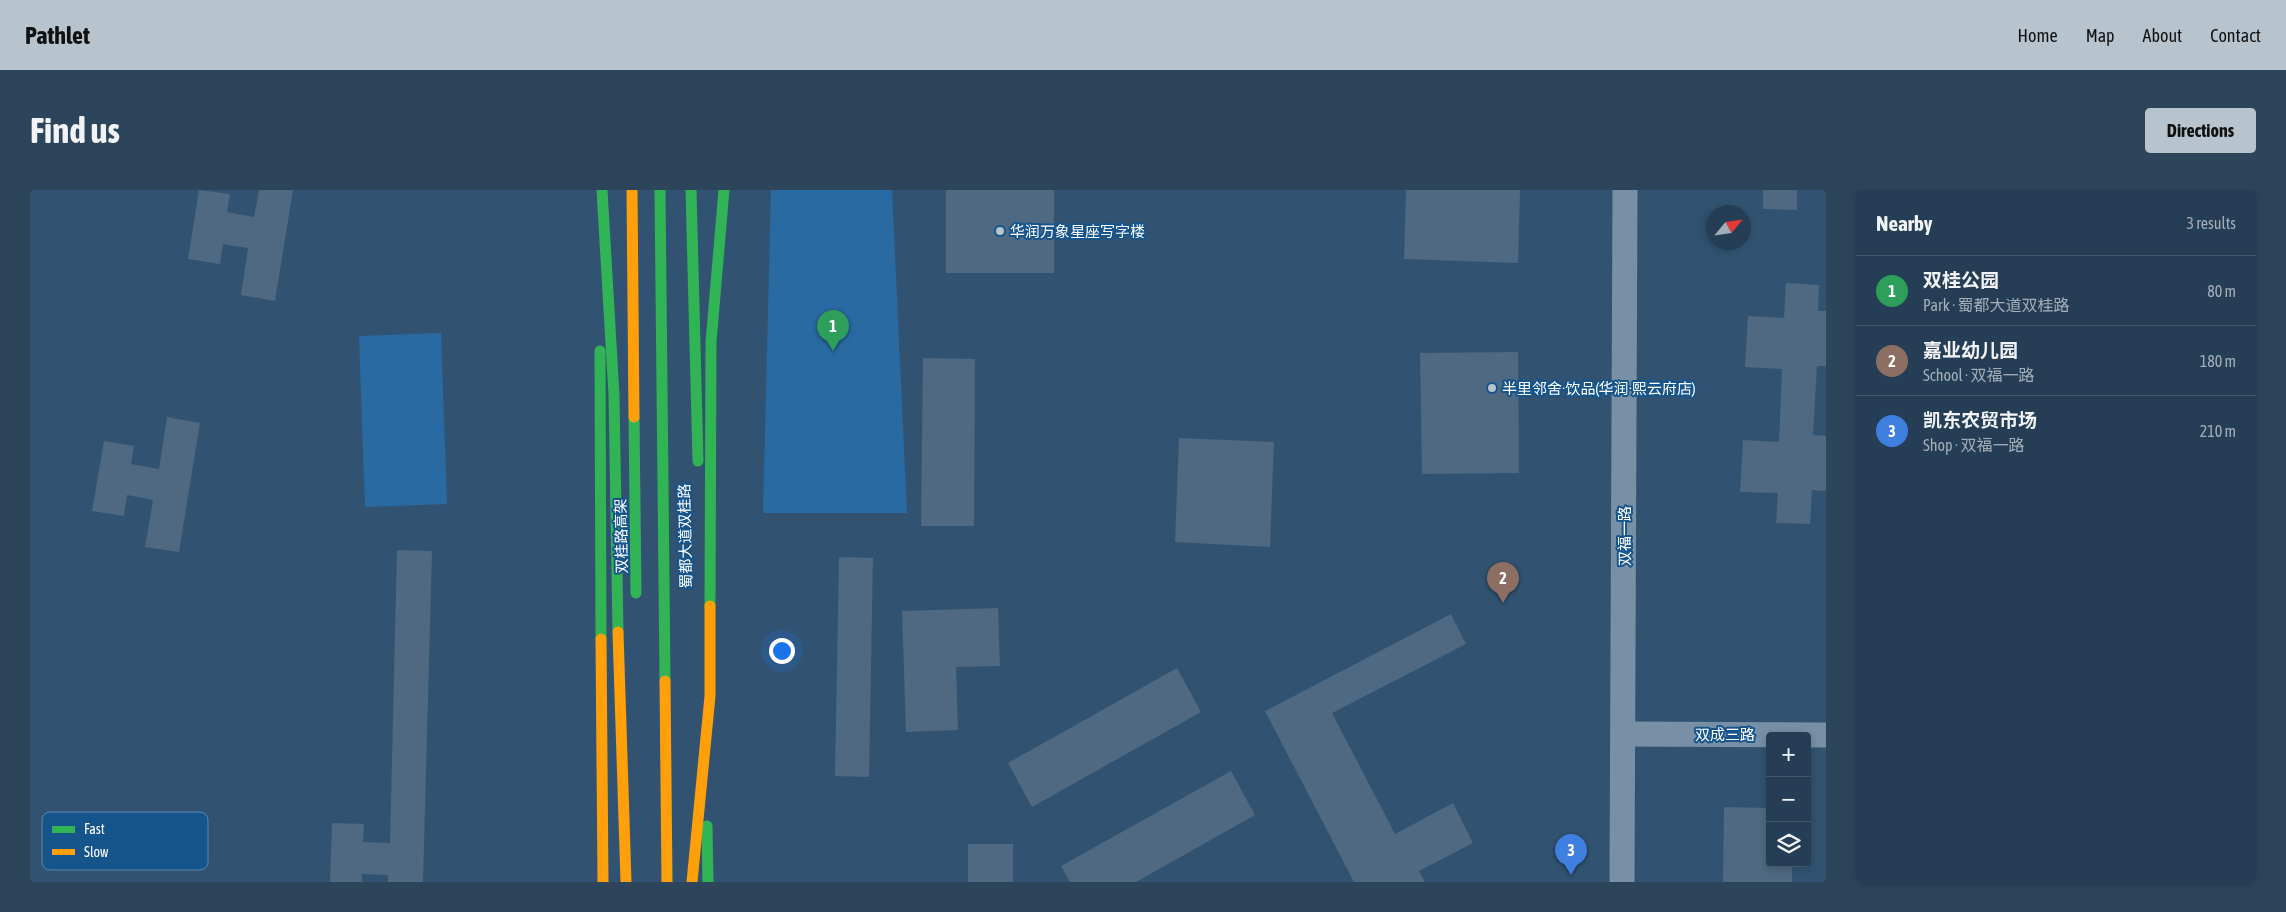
<!DOCTYPE html>
<meta charset="utf-8">
<style>
body{margin:0;font-family:"Asap Condensed","Noto Sans SC",sans-serif;background:#2d455b;color:#f1f3f6}
.controls{position:absolute;right:15px;bottom:15px;display:grid;overflow:hidden;border-radius:5px;box-shadow:0 2px 8px #0003}
.controls button{width:45px;height:45px;display:grid;place-items:center;padding:0;border:0;border-bottom:1px solid #42576c;background:#253e55;color:#f1f3f6;font:25px sans-serif}
.compass{position:absolute;left:1676px;top:15px;width:45px;height:45px;border-radius:50%;background:#253e55;box-shadow:0 2px 8px #0003;rotate:61deg}
.you{position:absolute;left:751px;top:460px;width:18px;height:18px;margin:-12px;border:4px solid #fff;border-radius:50%;background:#1a73e8;box-shadow:0 0 0 8px #1a73e833}
.badge{display:grid;place-items:center;width:32px;height:32px;border-radius:50%;background:#b7c3cd;color:#fff;font-size:16px;font-weight:700}
.pin{position:absolute;translate:-50% -41px;filter:drop-shadow(0 1px 2px #0008)}
.pin::after{content:'';position:absolute;top:26px;width:18px;height:15px;background:inherit;clip-path:polygon(0 0,100% 0,50% 100%)}
.list{margin:0;padding:0;list-style:none}
h2{display:flex;justify-content:space-between;align-items:center;height:65px;margin:0;padding:0 20px;font-size:21px}
h2 small{font-size:16px;font-weight:400;color:#a3aeb9}
.list li{display:grid;grid-template-columns:32px 1fr auto;gap:15px;align-items:center;box-sizing:border-box;height:70px;padding:0 20px;border-top:1px solid #42576c}
.list b{display:block;font-size:19px;white-space:nowrap}
.list p{margin:0;font-size:16px;white-space:nowrap;color:#a3aeb9}
.list em{font-size:16px;font-style:normal;color:#a3aeb9}
.icon{flex:none;width:28px;height:28px;fill:none;stroke:currentColor;stroke-width:2;stroke-linecap:round;stroke-linejoin:round}
.map{position:relative;flex:none;width:1796px;height:692px;overflow:hidden;border-radius:5px}
header{display:flex;align-items:center;gap:30px;box-sizing:border-box;height:70px;padding:0 25px;background:#b7c3cd;color:#111}
header strong{font-size:24px}
nav{display:flex;gap:28px;margin-inline-start:auto;font-size:18px}
.intro{display:flex;align-items:center;justify-content:space-between;box-sizing:border-box;height:120px;padding:0 30px}
h1{margin:0;font-size:35px}
.button{padding:12px 22px;border-radius:5px;background:#b7c3cd;color:#111;font-size:18px;font-weight:700}
main{display:flex;gap:30px;padding:0 30px}
aside{flex:1;background:#253e55;border-radius:5px;box-shadow:0 2px 8px #0003}
.map>svg:first-child{display:block}
</style>
<header>
<strong>Pathlet</strong>
<nav><a>Home</a><a>Map</a><a>About</a><a>Contact</a></nav>
</header>
<div class="intro"><h1>Find us</h1><a class="button">Directions</a></div>
<main>
<div class="map">
<svg width="1796" height="692" viewBox="0 0 1796 692">
<rect width="100%" height="100%" fill="#315371"/>
<g fill="#296aa3">
<polygon points="741,0 862,0 877,323 733,323"/>
<polygon points="411,143 417,314 335,317 329,146"/>
</g>
<g fill="#4e6981">
<polygon points="169,0 200,4 197,22 224,27 229,0 263,0 245,111 211,105 218,58 193,54 190,74 158,69"/>
<rect x="916" y="0" width="108" height="83"/>
<polygon points="1376,0 1490,0 1488,73 1374,69"/>
<polygon points="1733,0 1767,0 1767,20 1733,19"/>
<polygon points="1756,93 1789,95 1788,121 1796,121 1796,176 1787,176 1783,245 1796,246 1796,301 1782,300 1780,334 1746,333 1748,303 1710,302 1713,250 1749,252 1752,179 1715,177 1718,126 1754,128"/>
<polygon points="1488,162 1489,283 1392,284 1390,163"/>
<polygon points="893,168 945,169 944,336 891,336"/>
<polygon points="137,227 170,233 149,362 115,357 123,310 97,305 94,326 62,321 74,251 104,256 101,274 129,279"/>
<polygon points="1149,248 1244,252 1240,357 1145,352"/>
<polygon points="367,360 402,361 393,692 358,692 358,685 332,684 332,692 300,692 302,633 334,634 333,652 360,653"/>
<polygon points="809,367 843,368 839,587 805,586"/>
<polygon points="968,418 970,476 926,477 928,540 876,542 872,421"/>
<polygon points="1421,424 1436,454 1302,523 1365,644 1423,613 1443,653 1389,681 1395,692 1324,692 1235,521"/>
<polygon points="1147,478 1171,522 1002,617 978,573"/>
<polygon points="1201,581 1225,625 1106,692 1040,692 1031,676"/>
<polygon points="1694,617 1740,618 1740,673 1762,673 1762,692 1693,692"/>
<rect x="938" y="654" width="45" height="38"/>
</g>
<g fill="none" stroke-linecap="round" stroke-linejoin="round">
<g stroke="#7890a5" stroke-width="25">
<polyline points="1593,544 1796,545"/>
<polyline points="1592,692 1595,0"/>
</g>
<g stroke="#30b455" stroke-width="11">
<polyline points="572,0 584,205 588,442"/>
<polyline points="630,0 635,491"/>
<polyline points="661,0 668,271"/>
<polyline points="570,161 571,449"/>
<polyline points="604,227 606,403"/>
<polyline points="677,636 678,692"/>
</g>
<g stroke="#ff9f0a" stroke-width="11">
<polyline points="602,0 604,227"/>
<polyline points="588,442 596,692"/>
<polyline points="571,449 573,692"/>
<polyline points="635,491 637,692"/>
</g>
<polyline stroke="#30b455" stroke-width="11" points="680,416 681,152 694,0"/>
<polyline stroke="#ff9f0a" stroke-width="11" points="662,692 680,506 680,416"/>
</g>
<g fill="#b7c3cd" stroke="#16548c" stroke-width="2">
<circle cx="970" cy="41" r="5"/>
<circle cx="1462" cy="198" r="5"/>
</g>
<g text-anchor="middle" dominant-baseline="central" stroke-width="4" stroke-linejoin="round" paint-order="stroke">
<g font-size="15" fill="#fff" stroke="#16548c" text-anchor="start">
<text x="980" y="41">华润万象星座写字楼</text>
<text x="1472" y="198">半里邻舍·饮品(华润·熙云府店)</text>
</g>
<g font-size="15" fill="#fff" stroke="#16548c">
<text transform="translate(591 346) rotate(-91)">双桂路高架</text>
<text transform="translate(655 346) rotate(-91)">蜀都大道双桂路</text>
<text transform="translate(1594 346) rotate(-90)">双福一路</text>
<text x="1695" y="544">双成三路</text>
</g>
</g>
<rect x="12" y="622" width="166" height="58" rx="8" fill="#16548c" stroke="#5c87ae" stroke-width="1"/>
<rect x="22" y="636" width="23" height="7" fill="#30b455"/>
<rect x="22" y="659" width="23" height="6" fill="#ff9f0a"/>
<g font-size="14" fill="#fff">
<text x="54" y="644">Fast</text>
<text x="54" y="667">Slow</text>
</g>
</svg>
<div class="controls">
<button>+</button>
<button>−</button>
<button><svg class="icon" aria-label="layers" viewBox="0 0 24 24"><path d="M12 4l9 5-9 5-9-5zM3 14l9 5 9-5"/></svg></button>
</div>
<svg class="compass" viewBox="-18 -18 36 36"><path d="M0-13l5 13h-10z" fill="#e53935"/><path d="M0 13l5-13h-10z" fill="#a3aeb9"/></svg>
<div class="you"></div>
<div class="pin badge" style="left:803px;top:161px;background:#2e9e5b">1</div>
<div class="pin badge" style="left:1473px;top:413px;background:#8d6e63">2</div>
<div class="pin badge" style="left:1541px;top:685px;background:#3f7fe0">3</div>
</div>
<aside>
<h2>Nearby<small>3 results</small></h2>
<ul class="list">
<li><span class="badge" style="background:#2e9e5b">1</span><div><b>双桂公园</b><p>Park · 蜀都大道双桂路</p></div><em>80 m</em></li>
<li><span class="badge" style="background:#8d6e63">2</span><div><b>嘉业幼儿园</b><p>School · 双福一路</p></div><em>180 m</em></li>
<li><span class="badge" style="background:#3f7fe0">3</span><div><b>凯东农贸市场</b><p>Shop · 双福一路</p></div><em>210 m</em></li>
</ul>
</aside>
</main>
